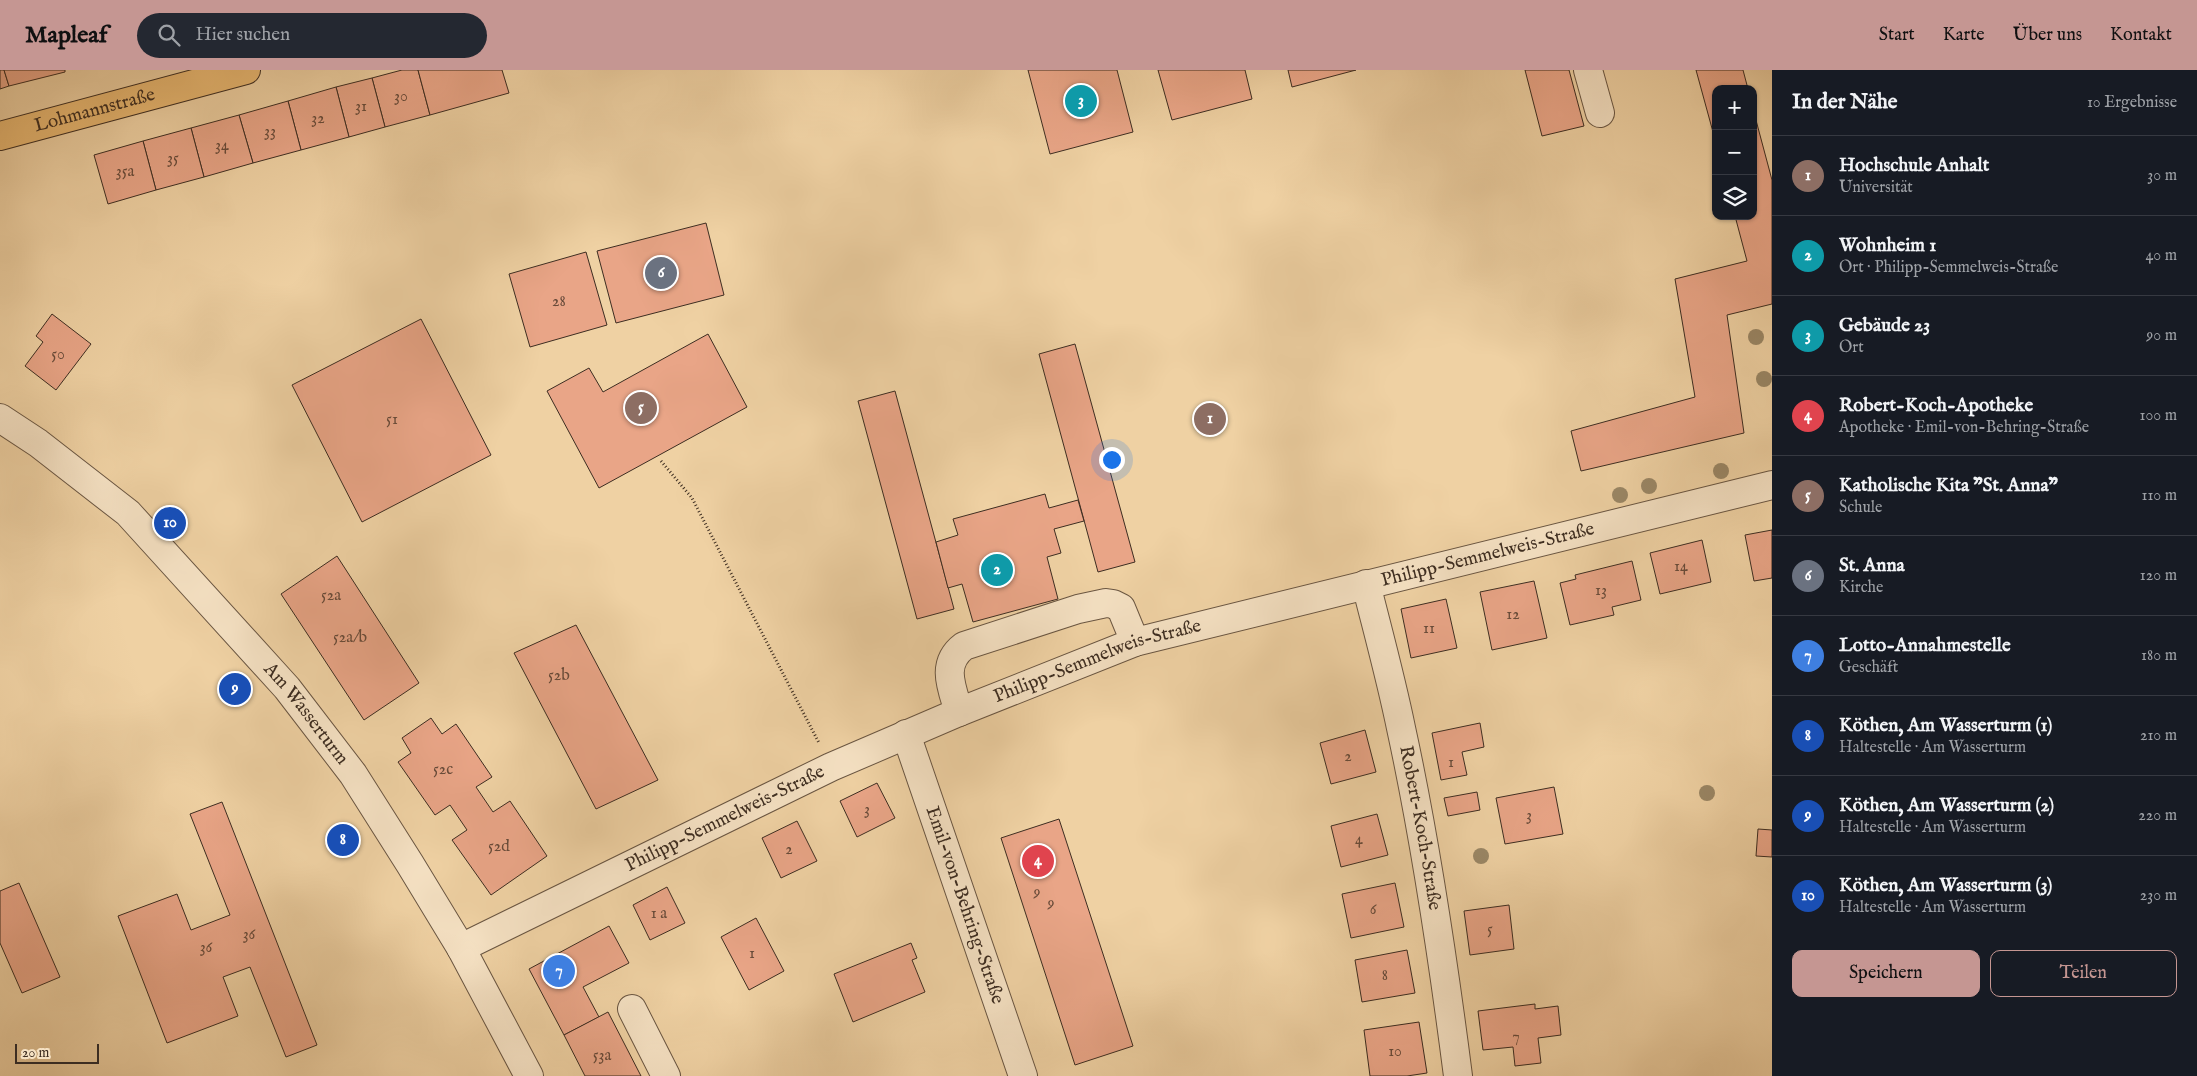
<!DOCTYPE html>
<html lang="de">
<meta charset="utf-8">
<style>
body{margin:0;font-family:"IM FELL English",serif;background:#242831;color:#f1f3f6}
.controls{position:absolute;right:15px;top:15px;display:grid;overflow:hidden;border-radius:10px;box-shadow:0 1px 4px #0004}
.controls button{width:45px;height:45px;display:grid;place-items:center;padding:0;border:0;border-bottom:1px solid #363941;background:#171b24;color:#f1f3f6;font:25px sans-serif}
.scale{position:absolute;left:15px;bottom:12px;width:84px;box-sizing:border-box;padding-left:5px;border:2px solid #3d2d21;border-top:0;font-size:14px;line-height:18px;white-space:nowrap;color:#3d2d21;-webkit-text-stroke:4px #f5e1c3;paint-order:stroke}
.you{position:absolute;left:1111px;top:389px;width:18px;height:18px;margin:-12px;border:4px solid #fff;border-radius:50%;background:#1a73e8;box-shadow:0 0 0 8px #1a73e833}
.badge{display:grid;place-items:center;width:32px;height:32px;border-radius:50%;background:#c59692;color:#fff;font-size:16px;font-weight:700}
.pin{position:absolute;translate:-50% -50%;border:2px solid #fff;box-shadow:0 1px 5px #0006}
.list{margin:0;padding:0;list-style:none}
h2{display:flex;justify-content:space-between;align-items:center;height:65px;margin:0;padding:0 20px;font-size:21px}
h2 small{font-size:16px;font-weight:400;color:#9ea1a6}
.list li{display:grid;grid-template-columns:32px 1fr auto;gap:15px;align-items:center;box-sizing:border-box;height:80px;padding:0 20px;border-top:1px solid #363941}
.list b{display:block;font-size:19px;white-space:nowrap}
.list p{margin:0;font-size:16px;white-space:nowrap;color:#9ea1a6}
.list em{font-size:16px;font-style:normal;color:#9ea1a6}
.actions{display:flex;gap:10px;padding:15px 20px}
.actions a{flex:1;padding:11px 0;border:1px solid #c59692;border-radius:10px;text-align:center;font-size:18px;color:#c59692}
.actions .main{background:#c59692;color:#111}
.icon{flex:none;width:28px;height:28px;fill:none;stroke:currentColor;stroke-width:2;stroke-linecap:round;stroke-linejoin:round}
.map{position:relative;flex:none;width:1772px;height:1006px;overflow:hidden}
header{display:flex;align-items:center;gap:30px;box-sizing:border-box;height:70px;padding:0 25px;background:#c59692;color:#111}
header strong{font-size:24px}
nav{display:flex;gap:28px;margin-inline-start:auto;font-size:18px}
.search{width:350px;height:45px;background:#242831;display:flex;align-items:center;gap:12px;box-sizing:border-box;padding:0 18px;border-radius:28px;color:#9ea1a6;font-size:19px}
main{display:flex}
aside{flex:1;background:#171b24}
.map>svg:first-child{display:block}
</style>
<header>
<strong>Mapleaf</strong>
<div class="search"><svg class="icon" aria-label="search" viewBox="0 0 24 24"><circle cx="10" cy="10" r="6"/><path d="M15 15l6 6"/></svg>Hier suchen</div>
<nav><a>Start</a><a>Karte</a><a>Über uns</a><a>Kontakt</a></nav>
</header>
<main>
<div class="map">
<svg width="1772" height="1006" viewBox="0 0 1772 1006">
<rect width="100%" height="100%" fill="#efd1a3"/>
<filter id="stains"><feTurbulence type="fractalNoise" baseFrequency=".004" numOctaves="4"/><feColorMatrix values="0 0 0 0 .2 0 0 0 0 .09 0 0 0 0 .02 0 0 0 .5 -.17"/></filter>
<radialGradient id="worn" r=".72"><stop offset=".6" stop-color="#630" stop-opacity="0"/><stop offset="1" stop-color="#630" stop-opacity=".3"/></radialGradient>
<g fill="#e9a587" stroke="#3d2d21">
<polygon points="0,0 4,0 9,16 0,19"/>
<polygon points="4,0 65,0 65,2 9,16"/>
<polygon points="402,0 418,0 430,45 385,57 372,8"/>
<polygon points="418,0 502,0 509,23 430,45"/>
<polygon points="1028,0 1117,0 1133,62 1050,84"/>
<polygon points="1158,0 1245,0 1252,29 1172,50"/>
<polygon points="1288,0 1356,0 1292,17"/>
<polygon points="1525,0 1569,0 1584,56 1542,66"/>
<polygon points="1696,0 1743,0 1748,19 1716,19 1716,73"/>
<polygon points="372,8 385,57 349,67 336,17"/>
<polygon points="336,17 349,67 301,80 288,31"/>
<polygon points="288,31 301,80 253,93 239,45"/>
<polygon points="1753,39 1772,110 1772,234 1727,245 1744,363 1581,401 1571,361 1695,327 1675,209 1747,191 1735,146 1753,146"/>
<polygon points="239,45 253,93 204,107 191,58"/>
<polygon points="191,58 204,107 156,120 143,71"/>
<polygon points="143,71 156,120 108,134 94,85"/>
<polygon points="706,153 724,225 616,253 597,181"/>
<polygon points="586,182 607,255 530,277 509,204"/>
<polygon points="52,244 91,274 56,320 25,296 43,272 36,266"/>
<polygon points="421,249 491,385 362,452 292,315"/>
<polygon points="708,264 747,337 599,418 547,321 589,298 603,322"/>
<polygon points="1075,274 1135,492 1098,502 1039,284"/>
<polygon points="895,321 954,539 917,549 858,331"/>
<polygon points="1045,424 1049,438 1078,430 1084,451 1054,459 1061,483 1047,487 1058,529 973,552 962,514 948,518 936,472 958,465 953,449"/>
<polygon points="1772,460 1772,508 1754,511 1745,465"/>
<polygon points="1702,470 1711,512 1660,524 1650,483"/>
<polygon points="337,486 419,613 364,650 281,524"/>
<polygon points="1632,491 1641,530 1612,537 1614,545 1570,555 1560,513 1576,509 1575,505"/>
<polygon points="1534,511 1547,568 1492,580 1480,522"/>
<polygon points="1446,529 1457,578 1411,588 1401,539"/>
<polygon points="576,555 658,710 596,739 514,583"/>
<polygon points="431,648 442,664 456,654 492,707 476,717 493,742 510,731 547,786 491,825 452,770 467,760 450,735 435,745 398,692 411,683 402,668"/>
<polygon points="1480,653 1484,677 1462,682 1467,705 1441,710 1432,663"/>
<polygon points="1365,660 1376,702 1331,714 1320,673"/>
<polygon points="877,713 895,748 857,767 840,731"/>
<polygon points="1554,717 1563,764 1505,774 1496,728"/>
<polygon points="1477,722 1480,740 1448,746 1444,728"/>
<polygon points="222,732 317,975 286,987 250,897 223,907 238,946 167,973 118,846 177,824 191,860 230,845 190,744"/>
<polygon points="1377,744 1388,785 1341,797 1331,756"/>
<polygon points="1059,749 1133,976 1075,995 1001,768"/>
<polygon points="797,751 817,791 781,808 762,768"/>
<polygon points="1758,759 1772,760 1772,787 1756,786"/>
<polygon points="19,813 60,907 22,923 0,873 0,821"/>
<polygon points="1395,813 1404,857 1351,868 1342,824"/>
<polygon points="667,817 685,853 650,870 633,835"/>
<polygon points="1509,835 1514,879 1470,885 1464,841"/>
<polygon points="756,848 784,901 749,920 721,867"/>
<polygon points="609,856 629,893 583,917 599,947 564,965 529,899"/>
<polygon points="911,873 917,888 912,890 925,922 853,952 834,904"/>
<polygon points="1407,880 1415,923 1362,932 1355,890"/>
<polygon points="1535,934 1535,939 1558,936 1561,965 1538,968 1541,993 1515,996 1513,977 1483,980 1478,941"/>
<polygon points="608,942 641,1006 585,1006 564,965"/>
<polygon points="1419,952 1427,1003 1407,1006 1370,1006 1364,960"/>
</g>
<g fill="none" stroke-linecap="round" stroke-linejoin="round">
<g stroke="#6a5642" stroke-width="30">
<g id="minor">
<polyline points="1588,0 1600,43"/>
<path id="s1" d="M0 348 38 373 128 443 287 618 353 704 410 794 461 878 529 1006"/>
<path id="s2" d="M1366 514C1378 562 1391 609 1401 658 1426 773 1443 889 1458 1006"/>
<path d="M959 642C952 618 940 594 964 576L1078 539 1106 533 1113 534 1121 538 1135 572"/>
<path id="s3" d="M906 664 1023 1006"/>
<path id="s4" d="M461 878 831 697 959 642 1135 572 1772 415"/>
<polyline points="632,939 666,1006"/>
</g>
</g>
<g stroke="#3d2d21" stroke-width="30">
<g id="major">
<path id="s5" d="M0 66 246 0"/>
</g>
</g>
<polyline stroke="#3d2d21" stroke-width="3" stroke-dasharray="1 2.5" stroke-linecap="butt" points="661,391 692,428 819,673"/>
<use href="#minor" stroke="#f5e1c3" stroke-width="28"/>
<use href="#major" stroke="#e8b872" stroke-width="28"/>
</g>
<g fill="#9a8766">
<circle cx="1756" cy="267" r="8"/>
<circle cx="1764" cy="309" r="8"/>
<circle cx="1721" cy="401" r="8"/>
<circle cx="1649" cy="416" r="8"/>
<circle cx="1620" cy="425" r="8"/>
<circle cx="1707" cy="723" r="8"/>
<circle cx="1481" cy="786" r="8"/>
</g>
<g text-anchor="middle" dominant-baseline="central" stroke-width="5" stroke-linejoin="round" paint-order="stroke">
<g font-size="16" fill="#684b3a">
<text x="401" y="27">30</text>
<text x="361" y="37">31</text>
<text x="318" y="49">32</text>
<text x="270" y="62">33</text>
<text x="222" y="76">34</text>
<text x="173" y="89">35</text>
<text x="125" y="102">35a</text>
<text x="559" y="232">28</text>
<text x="58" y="285">50</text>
<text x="392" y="350">51</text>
<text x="1681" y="497">14</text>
<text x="1601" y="521">13</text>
<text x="331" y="526">52a</text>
<text x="1513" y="545">12</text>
<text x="1429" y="559">11</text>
<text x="350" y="568">52a/b</text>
<text x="559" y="606">52b</text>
<text x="1348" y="687">2</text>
<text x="1451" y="693">1</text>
<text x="443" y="700">52c</text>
<text x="867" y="740">3</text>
<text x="1529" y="746">3</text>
<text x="1359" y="770">4</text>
<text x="499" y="777">52d</text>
<text x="789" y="780">2</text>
<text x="1037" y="823">9</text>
<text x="1051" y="834">9</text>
<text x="1373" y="840">6</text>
<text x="659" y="844">1 a</text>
<text x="1490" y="860">5</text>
<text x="249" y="865">36</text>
<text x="206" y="878">36</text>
<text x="752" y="884">1</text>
<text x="1385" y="906">8</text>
<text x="1516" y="967">7</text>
<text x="1395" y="982">10</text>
<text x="602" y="986">53a</text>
</g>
<g font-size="19" fill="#3d2d21" stroke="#f5e1c3">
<text stroke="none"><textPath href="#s5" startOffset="98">Lohmannstraße</textPath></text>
<text stroke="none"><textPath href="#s4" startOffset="1104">Philipp-Semmelweis-Straße</textPath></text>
<text stroke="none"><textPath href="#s4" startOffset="699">Philipp-Semmelweis-Straße</textPath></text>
<text stroke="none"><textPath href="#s1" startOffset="428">Am Wasserturm</textPath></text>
<text stroke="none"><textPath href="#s4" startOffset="294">Philipp-Semmelweis-Straße</textPath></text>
<text stroke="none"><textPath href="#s2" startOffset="250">Robert-Koch-Straße</textPath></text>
<text stroke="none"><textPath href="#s3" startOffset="181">Emil-von-Behring-Straße</textPath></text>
</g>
</g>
<rect width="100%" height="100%" filter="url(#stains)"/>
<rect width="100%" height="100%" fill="url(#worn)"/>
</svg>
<div class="controls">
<button>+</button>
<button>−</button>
<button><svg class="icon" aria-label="layers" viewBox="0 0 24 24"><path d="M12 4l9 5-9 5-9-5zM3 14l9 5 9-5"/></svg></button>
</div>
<div class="scale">20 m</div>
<div class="you"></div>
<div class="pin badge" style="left:1210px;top:349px;background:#8d6e63">1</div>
<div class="pin badge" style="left:997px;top:500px;background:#0f9aa8">2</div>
<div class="pin badge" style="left:1081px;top:31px;background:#0f9aa8">3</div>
<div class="pin badge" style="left:1038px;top:791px;background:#e0444e">4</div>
<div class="pin badge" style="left:641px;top:338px;background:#8d6e63">5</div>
<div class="pin badge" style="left:661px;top:203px;background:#6b7280">6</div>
<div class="pin badge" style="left:559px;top:901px;background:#3f7fe0">7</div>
<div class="pin badge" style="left:343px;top:770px;background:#1a4fb4">8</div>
<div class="pin badge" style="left:235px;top:619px;background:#1a4fb4">9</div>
<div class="pin badge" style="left:170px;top:453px;background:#1a4fb4">10</div>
</div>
<aside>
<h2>In der Nähe<small>10 Ergebnisse</small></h2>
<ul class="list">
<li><span class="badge" style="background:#8d6e63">1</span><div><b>Hochschule Anhalt</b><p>Universität</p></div><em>30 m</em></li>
<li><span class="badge" style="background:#0f9aa8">2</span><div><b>Wohnheim 1</b><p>Ort · Philipp-Semmelweis-Straße</p></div><em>40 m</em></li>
<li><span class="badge" style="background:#0f9aa8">3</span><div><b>Gebäude 23</b><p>Ort</p></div><em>90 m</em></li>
<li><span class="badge" style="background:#e0444e">4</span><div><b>Robert-Koch-Apotheke</b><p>Apotheke · Emil-von-Behring-Straße</p></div><em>100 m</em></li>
<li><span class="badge" style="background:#8d6e63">5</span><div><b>Katholische Kita &quot;St. Anna&quot;</b><p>Schule</p></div><em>110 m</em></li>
<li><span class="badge" style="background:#6b7280">6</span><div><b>St. Anna</b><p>Kirche</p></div><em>120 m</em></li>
<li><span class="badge" style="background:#3f7fe0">7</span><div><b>Lotto-Annahmestelle</b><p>Geschäft</p></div><em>180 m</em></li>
<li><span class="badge" style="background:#1a4fb4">8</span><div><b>Köthen, Am Wasserturm (1)</b><p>Haltestelle · Am Wasserturm</p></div><em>210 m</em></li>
<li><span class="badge" style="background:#1a4fb4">9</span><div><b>Köthen, Am Wasserturm (2)</b><p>Haltestelle · Am Wasserturm</p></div><em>220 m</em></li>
<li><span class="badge" style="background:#1a4fb4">10</span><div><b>Köthen, Am Wasserturm (3)</b><p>Haltestelle · Am Wasserturm</p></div><em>230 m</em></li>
</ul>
<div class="actions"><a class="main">Speichern</a><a>Teilen</a></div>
</aside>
</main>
